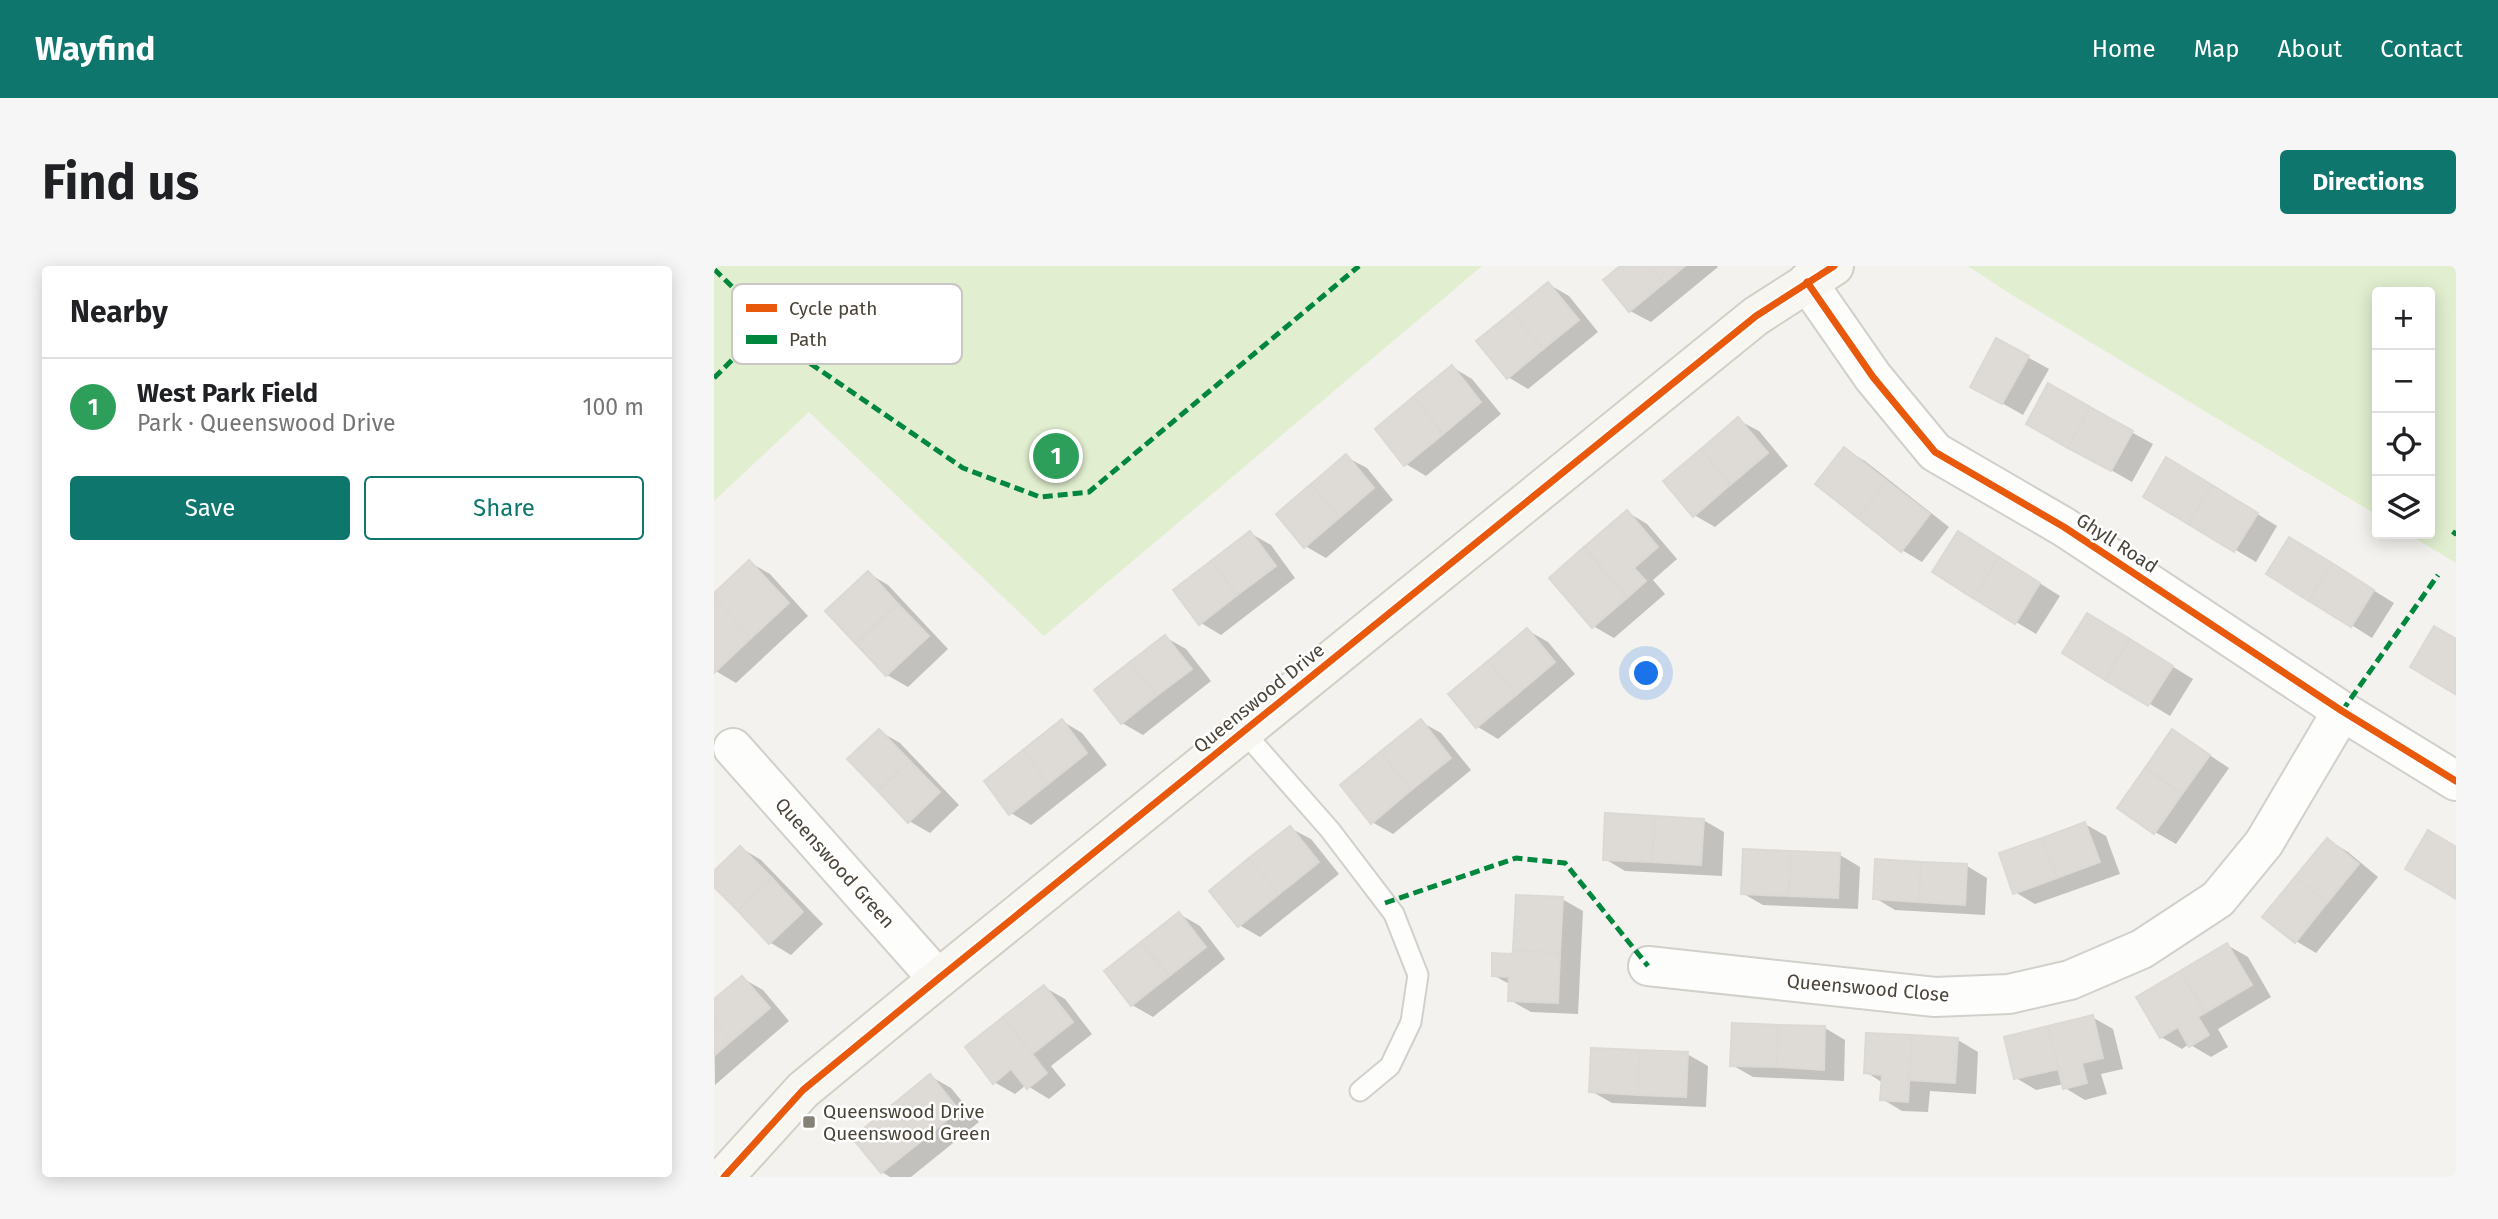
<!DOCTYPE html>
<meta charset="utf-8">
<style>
body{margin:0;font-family:"Fira Sans",sans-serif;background:#f6f6f6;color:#202124}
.controls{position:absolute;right:21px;top:21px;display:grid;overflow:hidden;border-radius:7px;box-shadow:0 4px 18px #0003}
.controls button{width:63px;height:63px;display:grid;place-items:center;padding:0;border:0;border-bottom:2px solid #e0e0e0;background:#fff;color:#202124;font:35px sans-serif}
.you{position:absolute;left:933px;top:408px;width:24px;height:24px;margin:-18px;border:5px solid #fff;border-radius:50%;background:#1a73e8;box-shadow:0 0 0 10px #1a73e833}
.badge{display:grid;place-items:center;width:46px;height:46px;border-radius:50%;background:#0f766e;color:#fff;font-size:23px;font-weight:700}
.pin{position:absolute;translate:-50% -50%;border:4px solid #fff;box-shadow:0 2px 7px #0006}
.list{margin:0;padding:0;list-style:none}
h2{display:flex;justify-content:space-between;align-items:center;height:91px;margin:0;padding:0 28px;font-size:30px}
h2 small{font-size:23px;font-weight:400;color:#757577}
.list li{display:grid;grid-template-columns:46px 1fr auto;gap:21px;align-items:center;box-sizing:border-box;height:98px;padding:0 28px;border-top:2px solid #e0e0e0}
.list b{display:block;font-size:26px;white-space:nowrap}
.list p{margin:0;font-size:23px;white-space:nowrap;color:#757577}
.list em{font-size:23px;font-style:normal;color:#757577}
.actions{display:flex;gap:14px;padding:21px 28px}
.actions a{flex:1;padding:16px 0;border:2px solid #0f766e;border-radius:7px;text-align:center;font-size:24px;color:#0f766e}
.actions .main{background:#0f766e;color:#fff}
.icon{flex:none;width:38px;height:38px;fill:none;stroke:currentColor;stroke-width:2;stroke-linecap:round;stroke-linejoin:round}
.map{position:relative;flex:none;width:1742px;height:911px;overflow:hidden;border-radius:7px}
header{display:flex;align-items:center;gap:42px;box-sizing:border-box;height:98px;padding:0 35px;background:#0f766e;color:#fff}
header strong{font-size:33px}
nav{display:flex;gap:38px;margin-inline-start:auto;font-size:24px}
.intro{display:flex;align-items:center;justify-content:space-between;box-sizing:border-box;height:168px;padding:0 42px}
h1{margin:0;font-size:49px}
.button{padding:18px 32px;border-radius:7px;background:#0f766e;color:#fff;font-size:24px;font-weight:700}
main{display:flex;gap:42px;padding:0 42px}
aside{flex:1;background:#fff;border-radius:7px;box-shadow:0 4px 18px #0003}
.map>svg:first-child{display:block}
</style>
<header>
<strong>Wayfind</strong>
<nav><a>Home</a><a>Map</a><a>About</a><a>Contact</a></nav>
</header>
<div class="intro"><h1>Find us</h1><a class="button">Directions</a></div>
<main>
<aside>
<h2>Nearby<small></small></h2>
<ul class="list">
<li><span class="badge" style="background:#2e9e5b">1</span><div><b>West Park Field</b><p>Park · Queenswood Drive</p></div><em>100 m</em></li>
</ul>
<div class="actions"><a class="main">Save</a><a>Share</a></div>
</aside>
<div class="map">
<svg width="1742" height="911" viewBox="0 0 1742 911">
<rect width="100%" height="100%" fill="#f4f2ee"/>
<g fill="#e1eecf">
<polygon points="0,0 768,0 330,370 95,146 0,235"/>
<polygon points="1254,0 1742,0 1742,297 1694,268 1716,268 1716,26 1663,26 1663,249 1298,29"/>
</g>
<g fill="#0003">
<polygon points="909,0 1003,0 1004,1 937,56 916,45"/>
<polygon points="834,18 855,30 884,66 814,123 794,111"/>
<polygon points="1283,74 1335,103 1309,149 1258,120"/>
<polygon points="738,101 758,113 787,148 712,210 692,198"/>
<polygon points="1334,120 1439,178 1418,216 1314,157"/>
<polygon points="1024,154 1045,165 1074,200 1001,261 980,249"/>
<polygon points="1130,183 1151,195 1235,261 1208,296 1188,284"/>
<polygon points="632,191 653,202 679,234 612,292 591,280"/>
<polygon points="1473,205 1563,260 1542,296 1431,230"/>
<polygon points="913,246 933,258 963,293 939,314 951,328 900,372 879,360"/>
<polygon points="536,267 557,279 581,312 507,369 487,357"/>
<polygon points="1265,279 1346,330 1322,368 1302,356"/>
<polygon points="1596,285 1680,337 1658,372 1555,307"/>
<polygon points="35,296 56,308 94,350 22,417 0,404 0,329"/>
<polygon points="154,307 174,319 234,383 194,421 173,409 114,346"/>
<polygon points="1394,361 1479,413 1456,450 1351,387"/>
<polygon points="1721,363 1742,375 1742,426 1699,401"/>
<polygon points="813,364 834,376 861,408 784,473 764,461 737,428"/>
<polygon points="451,371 472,383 497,415 429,469 408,457"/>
<polygon points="348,455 368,467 393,499 317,559 297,547"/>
<polygon points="707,456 727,467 757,504 679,568 658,556"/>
<polygon points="165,465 186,477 245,539 216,567 195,555"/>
<polygon points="1459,465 1515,502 1462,578 1441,566"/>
<polygon points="989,554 1010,566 1008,610 911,605 891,593"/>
<polygon points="1371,558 1392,570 1406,608 1321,638 1301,626"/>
<polygon points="576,562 597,573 625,608 546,671 525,659"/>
<polygon points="1614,574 1634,586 1664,611 1602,687 1582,675"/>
<polygon points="27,582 47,594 109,658 77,689 57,677 0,618 0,607"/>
<polygon points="1126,589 1146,601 1144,643 1049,639 1028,627"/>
<polygon points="1253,600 1273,612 1271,649 1181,644 1161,632"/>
<polygon points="848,633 869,645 864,748 817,746 796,734 797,719 779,709 800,690"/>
<polygon points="465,648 486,660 511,693 439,751 418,739"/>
<polygon points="1513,679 1534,691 1557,731 1504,763 1514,781 1497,791 1475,778 1468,783 1447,771"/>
<polygon points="28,712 49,724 75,755 1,819 0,736"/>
<polygon points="330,721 351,733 378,768 337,800 352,819 335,833 312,819 301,828 280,816"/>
<polygon points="1378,751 1399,763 1409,803 1387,808 1393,828 1371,834 1351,822 1350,818 1322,824 1302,812"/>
<polygon points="1111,762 1131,774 1130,815 1039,811 1018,799"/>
<polygon points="1244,774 1264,786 1262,828 1216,825 1214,846 1188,845 1168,833 1169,817 1152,806"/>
<polygon points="973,788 994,800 992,841 898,837 877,825"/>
<polygon points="216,810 237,822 265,856 197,911 176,911 168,906"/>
</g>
<g fill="#dedbd6" stroke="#dcd9d4" stroke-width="2">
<polygon points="906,0 936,0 950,17 915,46 889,14"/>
<polygon points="936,0 971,0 950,17"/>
<polygon points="834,16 865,54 829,83 798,46"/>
<polygon points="798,46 829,83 793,113 762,75"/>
<polygon points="1282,72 1315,90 1288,138 1256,121"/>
<polygon points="738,99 767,136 729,168 699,131"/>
<polygon points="1334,117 1376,141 1354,182 1312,158"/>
<polygon points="699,131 729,168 690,200 661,163"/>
<polygon points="1376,141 1419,165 1397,205 1354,182"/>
<polygon points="1024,151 1054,187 1016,219 987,183"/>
<polygon points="1130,181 1173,215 1144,252 1101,218"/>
<polygon points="987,183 1016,219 979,251 949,215"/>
<polygon points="632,188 660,222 625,252 597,218"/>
<polygon points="1452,191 1498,219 1474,258 1429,231"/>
<polygon points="1173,215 1216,248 1187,286 1144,252"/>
<polygon points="597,218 625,252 590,282 562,248"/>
<polygon points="1498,219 1544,247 1520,286 1474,258"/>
<polygon points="913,244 944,281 920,302 932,315 913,332 870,281"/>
<polygon points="536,265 562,300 523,329 497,295"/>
<polygon points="1244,265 1285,291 1259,332 1218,306"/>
<polygon points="1575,271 1618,297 1595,335 1552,308"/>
<polygon points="870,281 913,332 878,362 835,312"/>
<polygon points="1285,291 1326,317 1301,358 1259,332"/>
<polygon points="35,294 75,337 37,372 0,331 0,327"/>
<polygon points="497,295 523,329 485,359 459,324"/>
<polygon points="1618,297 1660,324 1637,361 1595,335"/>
<polygon points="154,305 184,338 142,378 111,345"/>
<polygon points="0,331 37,372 0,407"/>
<polygon points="184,338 215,370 172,410 142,378"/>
<polygon points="1373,347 1416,373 1391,414 1348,387"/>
<polygon points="1720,360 1742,373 1741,428 1696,401"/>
<polygon points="813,362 841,396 802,429 774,395"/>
<polygon points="451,369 478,403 442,430 416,396"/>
<polygon points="1416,373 1459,400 1434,440 1391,414"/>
<polygon points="774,395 802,429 762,462 734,428"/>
<polygon points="416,396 442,430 407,458 380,424"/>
<polygon points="348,453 373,487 334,518 309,484"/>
<polygon points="707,453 737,492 697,524 666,486"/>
<polygon points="165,463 196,495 164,525 133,493"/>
<polygon points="1458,463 1496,489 1468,528 1431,502"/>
<polygon points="309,484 334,518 295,549 270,515"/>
<polygon points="666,486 697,524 657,558 626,519"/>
<polygon points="196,495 226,526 194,557 164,525"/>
<polygon points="1431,502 1468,528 1440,568 1403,542"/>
<polygon points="891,547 941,550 938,596 889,594"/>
<polygon points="941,550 990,553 987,599 938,596"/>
<polygon points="1371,556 1386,596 1343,612 1328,572"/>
<polygon points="576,560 605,596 565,628 535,592"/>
<polygon points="1714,564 1742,581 1742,614 1734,628 1691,603"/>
<polygon points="1328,572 1343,612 1299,628 1285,587"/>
<polygon points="1613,572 1645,598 1613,637 1581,611"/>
<polygon points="26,580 58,612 24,645 0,621 0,605"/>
<polygon points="1029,583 1077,585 1075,630 1027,628"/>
<polygon points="1077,585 1126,587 1124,632 1075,630"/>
<polygon points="535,592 565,628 524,661 495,625"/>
<polygon points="1161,593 1207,596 1205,636 1159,633"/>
<polygon points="1207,596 1253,598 1251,639 1205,636"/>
<polygon points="1581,611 1613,637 1581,677 1548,651"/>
<polygon points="58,612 89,646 55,678 24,645"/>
<polygon points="1742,614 1742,633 1734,628"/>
<polygon points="802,629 849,631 846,687 799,684"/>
<polygon points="465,646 492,681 455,710 427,676"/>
<polygon points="427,676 455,710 417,740 390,705"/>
<polygon points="1513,677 1538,719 1491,747 1466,705"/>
<polygon points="799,684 846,687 844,737 794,735 795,711 778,710 778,687 798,688"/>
<polygon points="1466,705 1491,747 1484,751 1495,769 1475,781 1464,761 1446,772 1422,731"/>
<polygon points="28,710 56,742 17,775 0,755 0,733"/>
<polygon points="330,719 359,756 318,788 289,751"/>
<polygon points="1379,749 1389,792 1368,797 1373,817 1349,823 1334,760"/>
<polygon points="289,751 333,807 313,823 297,803 279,818 251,781"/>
<polygon points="0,755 17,775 0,790"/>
<polygon points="1018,757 1065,759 1063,801 1016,800"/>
<polygon points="1065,759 1111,760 1110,804 1063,801"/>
<polygon points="1334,760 1345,803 1300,813 1290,771"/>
<polygon points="1152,767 1198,769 1194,836 1166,834 1168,809 1150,807"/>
<polygon points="1198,769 1244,772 1241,817 1195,814"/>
<polygon points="877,782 925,784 924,829 875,826"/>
<polygon points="925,784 974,786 972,831 924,829"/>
<polygon points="216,808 245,844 206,876 177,840"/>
<polygon points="177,840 206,876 167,907 138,872"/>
</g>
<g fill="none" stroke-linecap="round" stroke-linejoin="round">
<g stroke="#d2d0cb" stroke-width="23">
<polyline id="lane" points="529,465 616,564 680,648 704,709 697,756 676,800 646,825"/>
</g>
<g stroke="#d2d0cb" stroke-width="42">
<g id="street">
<polyline points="1093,16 1159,111 1221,186 1350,261 1628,445 1742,515"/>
<polyline points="19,482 224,713"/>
<polyline points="934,700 1221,731 1295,728 1356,714 1428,683 1504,633 1550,577 1628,445"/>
</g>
</g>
<g stroke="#d3cfc5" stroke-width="42">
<polyline id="secondary" points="10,911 89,824 224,713 1042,50 1120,0"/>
</g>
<use href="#lane" stroke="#fdfdfc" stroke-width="19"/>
<use href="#street" stroke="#fdfdfc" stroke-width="38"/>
<use href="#secondary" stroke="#f7f6f1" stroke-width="38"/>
<g stroke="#00873e" stroke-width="5" stroke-dasharray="10 5" stroke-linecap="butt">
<polyline points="0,3 97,98 249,202 326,231 375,226 645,0"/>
<polyline points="0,112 55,57"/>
<polyline points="1739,269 1742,265"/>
<polyline points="1628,445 1724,309"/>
<polyline points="671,637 802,592 851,597 934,700"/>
</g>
<g stroke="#fff" stroke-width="11">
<g id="cycleway">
<polyline points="1093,16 1159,111 1221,186 1350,261 1628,445 1742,515"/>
<polyline points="10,911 89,824 224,713 1042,50 1120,0"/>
</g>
</g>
<use href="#cycleway" stroke="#e8590c" stroke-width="7"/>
</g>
<rect fill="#868178" stroke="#fff" stroke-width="2.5" x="88" y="849" width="14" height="14" rx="3.5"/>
<g text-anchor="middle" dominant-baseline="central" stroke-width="5" stroke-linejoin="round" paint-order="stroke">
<g font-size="19" fill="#4b4439" stroke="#fff">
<text transform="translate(1403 277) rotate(33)">Ghyll Road</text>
<text transform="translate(545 432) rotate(-39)">Queenswood Drive</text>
<text transform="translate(121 597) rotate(48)">Queenswood Green</text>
<text transform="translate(1154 722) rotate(5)">Queenswood Close</text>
</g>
<g font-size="19" fill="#4b4439" stroke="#fff" text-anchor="start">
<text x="109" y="845">Queenswood Drive<tspan x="109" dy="22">Queenswood Green</tspan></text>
</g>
</g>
<rect x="18" y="18" width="230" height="80" rx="10" fill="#fff" stroke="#c9c7c4" stroke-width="2"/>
<rect x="32" y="38" width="31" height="8" fill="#e8590c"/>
<rect x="32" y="69" width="31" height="9" fill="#00873e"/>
<g font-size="19" fill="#4b4439">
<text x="75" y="49">Cycle path</text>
<text x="75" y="80">Path</text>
</g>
</svg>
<div class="controls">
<button>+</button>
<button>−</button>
<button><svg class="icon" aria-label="locate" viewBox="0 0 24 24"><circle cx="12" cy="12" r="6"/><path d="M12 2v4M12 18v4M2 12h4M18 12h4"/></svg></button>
<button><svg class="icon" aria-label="layers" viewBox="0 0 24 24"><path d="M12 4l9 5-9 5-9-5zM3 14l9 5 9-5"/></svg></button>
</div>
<div class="you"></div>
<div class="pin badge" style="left:342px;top:190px;background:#2e9e5b">1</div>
</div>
</main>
